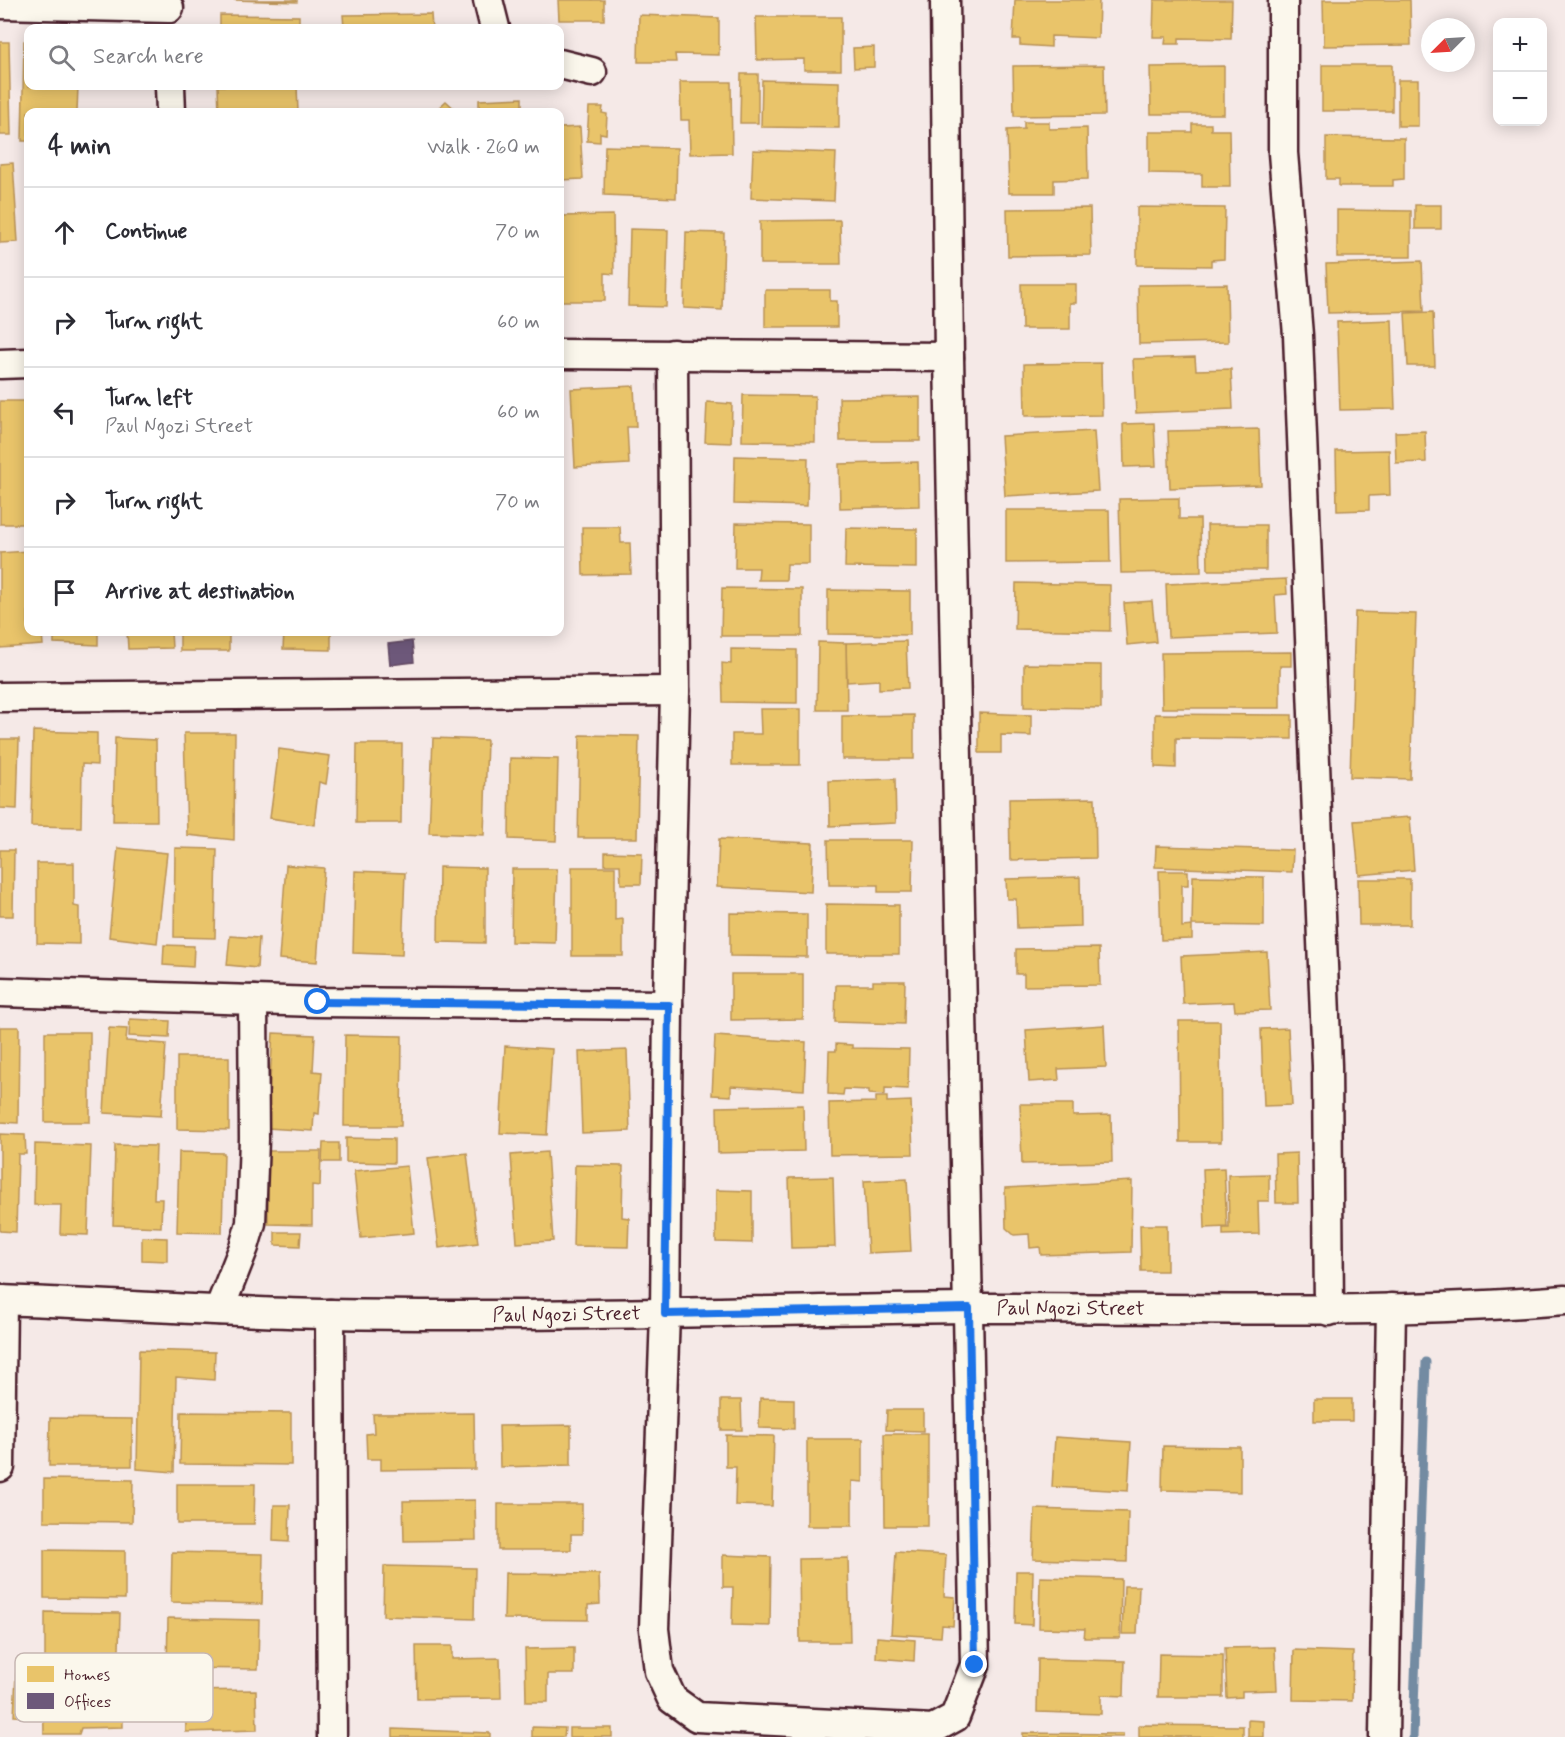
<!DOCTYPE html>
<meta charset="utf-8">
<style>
body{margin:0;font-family:Mynerve,sans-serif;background:#f2f2f3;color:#2b2b33}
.controls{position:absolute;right:18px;top:18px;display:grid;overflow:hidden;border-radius:12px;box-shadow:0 3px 15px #0003}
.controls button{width:54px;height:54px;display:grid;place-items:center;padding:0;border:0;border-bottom:2px solid #e1e1e2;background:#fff;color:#2b2b33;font:30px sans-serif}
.compass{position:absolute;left:1421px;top:18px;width:54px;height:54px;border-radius:50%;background:#fff;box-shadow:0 3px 15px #0003;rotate:246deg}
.stop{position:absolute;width:18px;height:18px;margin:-14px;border:4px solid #1a73e8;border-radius:50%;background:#fff}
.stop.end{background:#1a73e8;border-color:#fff;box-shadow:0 2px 6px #0008}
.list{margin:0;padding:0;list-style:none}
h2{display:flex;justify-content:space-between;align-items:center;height:78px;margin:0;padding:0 24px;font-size:26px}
h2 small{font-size:20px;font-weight:400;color:#7c7c81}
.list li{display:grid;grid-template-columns:39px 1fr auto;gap:18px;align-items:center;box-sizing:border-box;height:90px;padding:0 24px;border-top:2px solid #e1e1e2}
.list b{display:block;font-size:22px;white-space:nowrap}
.list p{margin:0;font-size:20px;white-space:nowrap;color:#7c7c81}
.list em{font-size:20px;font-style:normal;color:#7c7c81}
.icon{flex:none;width:33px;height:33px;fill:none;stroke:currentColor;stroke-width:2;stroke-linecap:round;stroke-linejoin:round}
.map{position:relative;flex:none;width:1565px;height:1737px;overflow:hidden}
.search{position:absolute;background:#fff;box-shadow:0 3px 15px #0003;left:24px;top:24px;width:540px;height:66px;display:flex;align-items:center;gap:15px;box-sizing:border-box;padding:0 21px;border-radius:12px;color:#7c7c81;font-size:22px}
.panel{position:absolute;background:#fff;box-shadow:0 3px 15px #0003;left:24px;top:108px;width:540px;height:528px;border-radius:12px}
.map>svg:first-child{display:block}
</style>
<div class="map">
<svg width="1565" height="1737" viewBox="0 0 1565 1737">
<rect width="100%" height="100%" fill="#f5e9e7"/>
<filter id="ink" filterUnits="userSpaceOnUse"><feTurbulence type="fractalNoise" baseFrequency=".0167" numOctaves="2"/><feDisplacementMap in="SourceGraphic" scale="12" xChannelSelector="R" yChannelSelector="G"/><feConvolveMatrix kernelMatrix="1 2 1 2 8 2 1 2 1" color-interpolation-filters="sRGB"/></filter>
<g filter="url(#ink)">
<g fill="#e9c46a" stroke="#b99257" stroke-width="1.5">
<polygon points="234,0 297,0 297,2"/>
<polygon points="558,0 604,0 604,20 559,20"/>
<polygon points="1015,0 1099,0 1098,38 1051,36 1051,47 1020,45 1020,39 1013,39"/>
<polygon points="1154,0 1232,0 1231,39 1179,38 1179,44 1165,44 1166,37 1153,37"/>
<polygon points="1323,0 1410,0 1411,45 1324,46"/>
<polygon points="431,14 432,28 344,28 343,15"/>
<polygon points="220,15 299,16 299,28 220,28"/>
<polygon points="639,15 719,18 719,55 675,54 676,62 638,62"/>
<polygon points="756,17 841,17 841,70 804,70 804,59 757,60"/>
<polygon points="24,41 28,41 28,86 78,86 77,112 28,112 28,141 22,141"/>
<polygon points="0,42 9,42 11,135 0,135"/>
<polygon points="874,47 874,67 854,68 853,48"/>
<polygon points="1104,65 1105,115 1014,116 1013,66"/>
<rect x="1322" y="65" width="70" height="46"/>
<polygon points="1224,66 1224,114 1151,114 1150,67"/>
<polygon points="741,74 758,74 758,123 740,123"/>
<polygon points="762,80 839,82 839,128 761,127"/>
<rect x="1398" y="80" width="20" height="46"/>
<polygon points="680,82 731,82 732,153 690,154 689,120 681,120"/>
<polygon points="218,86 297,86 298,112 219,112"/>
<polygon points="522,98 522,112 479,112 479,100"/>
<polygon points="446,101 458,112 434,112"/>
<polygon points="589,107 603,107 602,113 607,114 606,134 600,133 600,142 587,141"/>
<polygon points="1024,122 1049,122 1049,129 1087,128 1088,179 1054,180 1054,193 1009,193 1007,130 1024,129"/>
<polygon points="1192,124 1211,124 1211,130 1229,130 1230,187 1202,187 1202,174 1149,173 1149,132 1192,132"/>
<polygon points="580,127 583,179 560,180 560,128"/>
<polygon points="1326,137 1404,138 1404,179 1393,180 1393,186 1339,186 1339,179 1326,179"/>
<polygon points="605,146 677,148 676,198 604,195"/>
<polygon points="753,150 836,153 834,201 751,198"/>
<polygon points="13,163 18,242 0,243 0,164"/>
<rect x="1415" y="205" width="26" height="24"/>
<polygon points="1137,207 1225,208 1224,259 1211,260 1211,266 1137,265"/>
<polygon points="1090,208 1091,255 1008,256 1007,209"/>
<polygon points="1337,210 1411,211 1411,257 1337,257"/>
<polygon points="613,215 614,274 605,273 605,301 560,301 560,216"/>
<polygon points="840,220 841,264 760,264 760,221"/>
<polygon points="630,229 668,230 666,307 628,306"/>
<polygon points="686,232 724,233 722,310 684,308"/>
<polygon points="1422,261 1424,311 1328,313 1326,264"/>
<polygon points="1021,284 1076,284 1076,303 1070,303 1070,329 1022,329"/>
<polygon points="1227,284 1228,342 1139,344 1138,285"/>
<polygon points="765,290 830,290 830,301 837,301 837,327 765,327"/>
<polygon points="1433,312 1435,366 1408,366 1405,313"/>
<polygon points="1392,320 1395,409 1340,410 1337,322"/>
<polygon points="1195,357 1196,370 1231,369 1233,409 1136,413 1133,359"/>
<polygon points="1101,363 1102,415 1025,416 1024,364"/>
<polygon points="634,386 636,427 627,427 629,464 575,467 571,389"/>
<polygon points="743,395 815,396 815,442 742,441"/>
<polygon points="920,397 920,441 840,441 839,398"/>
<rect x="0" y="401" width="28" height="123"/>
<polygon points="707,402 732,404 731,443 705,442"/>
<polygon points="1154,423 1156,466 1124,467 1123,424"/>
<polygon points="1259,429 1261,485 1170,488 1168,431"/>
<polygon points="1094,431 1098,491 1005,496 1001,436"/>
<polygon points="1425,431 1426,462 1396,463 1395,432"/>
<polygon points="1389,450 1390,495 1369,496 1369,510 1337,511 1336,451"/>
<polygon points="735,456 808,458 807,506 734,504"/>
<polygon points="918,462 919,506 840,508 839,464"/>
<polygon points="1179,498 1179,519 1200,519 1201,572 1121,573 1119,499"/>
<polygon points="1006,510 1109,510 1110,562 1006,563"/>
<polygon points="736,523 809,524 809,564 787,564 786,580 758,580 759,568 735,568"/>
<polygon points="1207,525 1266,525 1266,570 1208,570"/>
<polygon points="582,527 620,527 621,543 630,543 631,574 583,575"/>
<polygon points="846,528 917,529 917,568 845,567"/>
<polygon points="28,551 28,632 42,632 43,645 0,648 0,553"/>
<polygon points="1286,579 1287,594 1275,595 1277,633 1168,637 1166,584"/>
<polygon points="1016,583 1110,585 1110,631 1015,629"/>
<polygon points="722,588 802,589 802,636 721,636"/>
<polygon points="828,590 910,591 910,635 828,634"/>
<polygon points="1152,601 1156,642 1127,645 1124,603"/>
<polygon points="1355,612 1416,614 1410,779 1350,777"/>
<polygon points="54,632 98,632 98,645 54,643"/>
<polygon points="127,632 171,632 172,648 128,649"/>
<rect x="180" y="632" width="49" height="19"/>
<polygon points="284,632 331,632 331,650 283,649"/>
<polygon points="906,641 908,688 879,689 879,680 847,682 846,643"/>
<polygon points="818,642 846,643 847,710 817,710"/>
<polygon points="731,649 797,650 797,703 723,702 722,663 731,664"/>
<polygon points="1291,652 1291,666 1280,666 1280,708 1162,708 1161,653"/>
<polygon points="1024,664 1101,665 1101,708 1024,707"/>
<polygon points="760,709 800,709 800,765 732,765 732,734 761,734"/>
<polygon points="979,713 1031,715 1031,736 1001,735 1001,753 979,753"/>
<polygon points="1155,714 1292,715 1292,739 1176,738 1176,768 1155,767"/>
<polygon points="914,715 914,759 842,759 842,716"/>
<polygon points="33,731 97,733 97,765 82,764 81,827 31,826"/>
<polygon points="184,733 235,733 234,840 187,835"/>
<polygon points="580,735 639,736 637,838 578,838"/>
<polygon points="115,738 156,740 157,821 113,821"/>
<polygon points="433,738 487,740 484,835 429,833"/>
<polygon points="0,739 19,739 17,809 0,808"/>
<polygon points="357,744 402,744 401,823 356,823"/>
<polygon points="279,749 330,756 326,784 319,782 314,825 270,818"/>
<polygon points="510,758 558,759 556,841 509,839"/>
<polygon points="895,779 896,823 830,826 829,781"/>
<polygon points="1095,798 1096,858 1010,860 1009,799"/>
<polygon points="1410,817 1414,870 1359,875 1354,821"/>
<polygon points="719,839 813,843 811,892 717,887"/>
<polygon points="828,840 913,840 912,892 878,892 878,885 829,885"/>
<polygon points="1156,846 1293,850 1292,872 1155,867"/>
<polygon points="118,848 167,853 157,943 109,937"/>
<polygon points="175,848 217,849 215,938 174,937"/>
<polygon points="0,850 14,850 13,916 0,916"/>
<polygon points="605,852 642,853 641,884 621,884 620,865 605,865"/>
<polygon points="37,863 74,863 74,906 79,907 79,944 37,943"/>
<polygon points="286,865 324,868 317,962 279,959"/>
<polygon points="439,867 485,868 485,943 438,942"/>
<polygon points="572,867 615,867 615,920 623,919 623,956 572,956"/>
<polygon points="512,869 557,869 555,943 511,942"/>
<polygon points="355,871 405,873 402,955 353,953"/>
<polygon points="1159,871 1188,871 1188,885 1182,885 1182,927 1192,926 1192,939 1161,940"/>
<polygon points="1193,876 1264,877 1264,926 1192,925"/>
<polygon points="1080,877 1081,926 1017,928 1016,899 1007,899 1006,879"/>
<polygon points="1358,879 1410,879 1410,925 1359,925"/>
<polygon points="826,904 899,905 899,954 826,954"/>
<polygon points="730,913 807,914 807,957 730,956"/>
<polygon points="230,936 259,938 257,968 227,965"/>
<polygon points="164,945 194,946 193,967 163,965"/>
<polygon points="1099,948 1100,985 1024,986 1024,974 1016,974 1016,949"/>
<polygon points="1267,952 1270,1010 1235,1011 1234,1002 1183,1004 1181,956"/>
<polygon points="731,974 803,974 803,1019 731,1020"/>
<polygon points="873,981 905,981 904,1024 835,1022 836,985 873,985"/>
<polygon points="130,1019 170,1021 169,1038 129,1036"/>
<polygon points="1179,1021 1220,1021 1221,1142 1180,1142"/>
<polygon points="1104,1025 1106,1067 1058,1069 1059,1080 1029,1082 1026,1030"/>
<polygon points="0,1027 19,1027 18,1123 0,1122"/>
<polygon points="109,1028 127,1029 126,1041 166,1044 161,1116 104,1113"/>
<polygon points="1288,1028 1292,1105 1264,1106 1261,1029"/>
<rect x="45" y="1032" width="45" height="90"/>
<polygon points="273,1033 315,1035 313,1071 322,1072 319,1114 314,1113 313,1131 267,1128"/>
<polygon points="345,1035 402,1036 401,1126 344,1126"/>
<polygon points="715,1036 806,1042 804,1090 731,1086 731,1096 712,1095"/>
<polygon points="836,1044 852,1045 852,1048 909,1049 908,1089 885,1088 885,1095 869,1094 869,1090 844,1089 843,1095 828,1094 829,1051 836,1051"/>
<polygon points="505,1046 552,1049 547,1135 500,1133"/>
<polygon points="627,1050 630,1131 582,1133 579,1052"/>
<polygon points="177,1057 229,1057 229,1130 177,1129"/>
<polygon points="876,1097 887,1097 887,1102 911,1101 913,1154 830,1155 829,1103 876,1102"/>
<polygon points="1020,1104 1073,1104 1073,1116 1111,1115 1112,1162 1022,1164"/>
<polygon points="803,1105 804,1151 718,1153 717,1107"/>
<polygon points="0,1134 25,1135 26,1154 18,1154 16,1232 0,1231"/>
<polygon points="346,1138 394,1139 394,1163 346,1162"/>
<polygon points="323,1143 339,1143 339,1162 322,1162"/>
<polygon points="35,1144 91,1146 88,1235 60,1234 61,1205 34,1205"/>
<polygon points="115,1145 156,1146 154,1199 162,1199 161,1227 113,1225"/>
<polygon points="268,1151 321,1151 320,1186 312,1185 312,1225 268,1224"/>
<polygon points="179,1152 224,1153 222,1233 177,1232"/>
<polygon points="547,1152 553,1241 517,1243 511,1155"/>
<polygon points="467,1153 478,1243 439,1248 428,1158"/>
<polygon points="1297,1153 1298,1203 1276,1203 1275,1154"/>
<polygon points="575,1165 623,1166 622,1217 629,1218 628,1247 573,1246"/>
<polygon points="407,1166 414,1233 361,1238 354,1171"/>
<polygon points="1224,1168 1227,1227 1205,1228 1203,1169"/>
<polygon points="1269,1174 1269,1201 1258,1201 1259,1234 1223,1235 1223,1228 1229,1228 1228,1175"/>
<polygon points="833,1177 835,1247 791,1248 789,1178"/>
<polygon points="907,1179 911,1251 868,1253 864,1181"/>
<polygon points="1132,1181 1131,1252 1041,1255 1040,1247 1030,1248 1029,1234 1014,1235 1006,1228 1005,1188"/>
<polygon points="716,1190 752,1191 752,1243 716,1242"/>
<polygon points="1140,1225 1167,1225 1167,1271 1141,1271"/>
<polygon points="275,1232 301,1232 300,1246 275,1245"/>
<polygon points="142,1237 167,1238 167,1261 142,1260"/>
<polygon points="139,1350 215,1352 214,1380 176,1377 174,1472 137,1469"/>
<polygon points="760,1398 794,1399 794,1429 759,1428"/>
<rect x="1314" y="1399" width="38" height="22"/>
<polygon points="721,1400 741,1400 742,1430 721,1430"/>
<polygon points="887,1410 923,1410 923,1431 886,1430"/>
<polygon points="181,1412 291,1413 291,1465 180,1464"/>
<polygon points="474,1413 475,1469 381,1470 381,1459 367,1459 366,1434 374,1433 373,1414"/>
<polygon points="50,1418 132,1419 132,1466 49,1466"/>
<polygon points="571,1425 571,1465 500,1467 499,1426"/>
<polygon points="884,1434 928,1434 928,1526 885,1526"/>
<polygon points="726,1435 774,1436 772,1506 735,1505 736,1467 726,1467"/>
<polygon points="1055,1437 1131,1442 1128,1491 1052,1487"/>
<polygon points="807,1439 863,1439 863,1482 852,1481 852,1526 807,1526"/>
<polygon points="1163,1446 1240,1447 1240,1492 1162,1490"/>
<polygon points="44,1479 133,1480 132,1522 44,1521"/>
<polygon points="177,1484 255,1484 254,1524 177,1524"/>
<polygon points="475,1500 476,1540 404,1541 403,1501"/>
<polygon points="498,1504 582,1504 582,1534 571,1534 571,1550 498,1550"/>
<polygon points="274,1505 290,1505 289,1542 273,1541"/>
<polygon points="1035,1509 1128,1512 1127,1562 1033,1559"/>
<polygon points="44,1550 125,1551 125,1599 44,1598"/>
<polygon points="172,1552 263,1554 262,1604 171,1602"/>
<polygon points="896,1552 946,1555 944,1596 955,1597 953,1626 942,1625 941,1637 891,1634"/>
<polygon points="723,1555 771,1557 770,1626 732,1625 733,1587 723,1587"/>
<polygon points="848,1558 850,1642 800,1642 799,1559"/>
<polygon points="384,1566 475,1568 474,1619 383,1616"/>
<polygon points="1016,1571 1033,1571 1032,1625 1015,1624"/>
<polygon points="505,1573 599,1574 600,1604 588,1605 588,1620 504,1619"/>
<polygon points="1040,1577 1121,1579 1120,1638 1084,1638 1085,1629 1039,1628"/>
<polygon points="1124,1586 1139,1586 1137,1634 1122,1634"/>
<polygon points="45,1612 120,1613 119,1650 104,1650 103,1665 45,1665"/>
<polygon points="168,1618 259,1620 258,1669 167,1668"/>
<polygon points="877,1637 915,1640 914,1661 876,1658"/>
<polygon points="416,1646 452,1646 452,1659 500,1658 501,1698 417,1699"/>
<polygon points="1275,1647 1277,1690 1242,1691 1242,1697 1227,1698 1225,1648"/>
<polygon points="574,1648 574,1674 548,1674 548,1702 526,1702 525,1649"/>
<polygon points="1294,1650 1353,1652 1352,1701 1293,1700"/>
<polygon points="1159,1654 1223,1655 1223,1697 1158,1697"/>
<polygon points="1038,1659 1125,1661 1124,1696 1101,1695 1101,1714 1037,1712"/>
<polygon points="16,1674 38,1675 35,1717 14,1716"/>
<polygon points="122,1681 123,1727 81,1728 79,1734 44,1734 43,1683"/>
<polygon points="256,1690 257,1730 186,1732 185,1691"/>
<polygon points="1248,1720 1264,1721 1264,1737 1248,1737"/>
<polygon points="1139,1725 1243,1726 1243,1737 1139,1737"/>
<polygon points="532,1727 565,1728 564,1737 532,1737"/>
<rect x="569" y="1728" width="43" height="9"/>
<polygon points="393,1729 490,1733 490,1737 393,1737"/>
<polygon points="1023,1733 1123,1734 1123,1737 1023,1737"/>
</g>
<polygon fill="#6d597a" stroke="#624862" stroke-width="1.5" points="412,641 414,662 390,665 388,644"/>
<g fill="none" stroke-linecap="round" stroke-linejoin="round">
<polyline stroke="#738ba2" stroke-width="9" points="1413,1737 1426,1362"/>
<g stroke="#4a1f2b" stroke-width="33">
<g id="street">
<polyline points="488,0 495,28"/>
<polyline points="1283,0 1283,153 1298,335 1327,1066 1329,1311"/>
<polyline points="0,4 169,8"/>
<polyline points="560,64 592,72"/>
<polyline points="170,86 171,112"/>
<polyline points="560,354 949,357"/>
<polyline points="673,354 675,691 668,1005 665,1314 654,1629 659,1671 672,1699 697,1717 933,1729 955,1717 975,1665 949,357 945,0"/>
<polyline points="0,364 28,363"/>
<polyline points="0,697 675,691"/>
<polyline points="0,992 317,1002 668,1005"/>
<path id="s1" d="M0 1300C110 1304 220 1312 330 1314 543 1318 755 1310 967 1308 1167 1307 1366 1316 1565 1300"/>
<polyline points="219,1310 244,1247 251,1223 254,1139 253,1000"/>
<polyline points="330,1314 332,1737"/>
<polyline points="0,1467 2,1300"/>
<polyline points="1384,1737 1391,1308"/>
</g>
</g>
<use href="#street" stroke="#fbf7ec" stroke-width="28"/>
</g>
</g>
<g fill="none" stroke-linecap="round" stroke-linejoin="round" filter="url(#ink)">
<polyline stroke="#1a73e8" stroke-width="8" points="318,1002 669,1005 665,1314 969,1308 975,1665"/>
</g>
<g text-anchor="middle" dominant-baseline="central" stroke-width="6" stroke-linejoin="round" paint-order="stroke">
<g font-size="20" fill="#4a1f2b" stroke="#fbf7ec">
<text stroke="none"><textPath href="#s1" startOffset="1071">Paul Ngozi Street</textPath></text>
<text stroke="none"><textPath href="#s1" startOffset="567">Paul Ngozi Street</textPath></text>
</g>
</g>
<rect x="15" y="1653" width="198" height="69" rx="9" fill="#fbf7ec" stroke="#c6b6b2" stroke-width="1.5"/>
<rect x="27" y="1666" width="27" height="16" fill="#e9c46a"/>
<rect x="27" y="1693" width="27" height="16" fill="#6d597a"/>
<g font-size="16" fill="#4a1f2b">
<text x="64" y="1680">Homes</text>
<text x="64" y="1707">Offices</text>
</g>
</svg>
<div class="controls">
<button>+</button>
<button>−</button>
</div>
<svg class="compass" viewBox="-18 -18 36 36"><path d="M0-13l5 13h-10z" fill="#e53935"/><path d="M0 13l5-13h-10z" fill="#7c7c81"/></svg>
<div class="stop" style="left:318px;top:1002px"></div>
<div class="stop end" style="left:975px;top:1665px"></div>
<div class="search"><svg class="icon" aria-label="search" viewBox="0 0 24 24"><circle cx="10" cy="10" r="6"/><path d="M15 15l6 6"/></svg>Search here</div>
<section class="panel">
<h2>4 min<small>Walk · 260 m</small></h2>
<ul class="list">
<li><svg class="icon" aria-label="ahead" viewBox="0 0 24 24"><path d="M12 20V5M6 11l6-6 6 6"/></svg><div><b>Continue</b></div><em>70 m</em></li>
<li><svg class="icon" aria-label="right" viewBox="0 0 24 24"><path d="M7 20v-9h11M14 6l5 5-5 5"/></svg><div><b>Turn right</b></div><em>60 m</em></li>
<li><svg class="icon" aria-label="left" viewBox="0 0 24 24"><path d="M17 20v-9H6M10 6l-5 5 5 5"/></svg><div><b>Turn left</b><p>Paul Ngozi Street</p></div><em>60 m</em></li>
<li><svg class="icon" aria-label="right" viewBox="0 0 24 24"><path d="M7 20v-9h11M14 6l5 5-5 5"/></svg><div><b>Turn right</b></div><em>70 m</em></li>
<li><svg class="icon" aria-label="arrive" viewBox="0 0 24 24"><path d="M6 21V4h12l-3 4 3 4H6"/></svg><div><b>Arrive at destination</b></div></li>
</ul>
</section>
</div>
